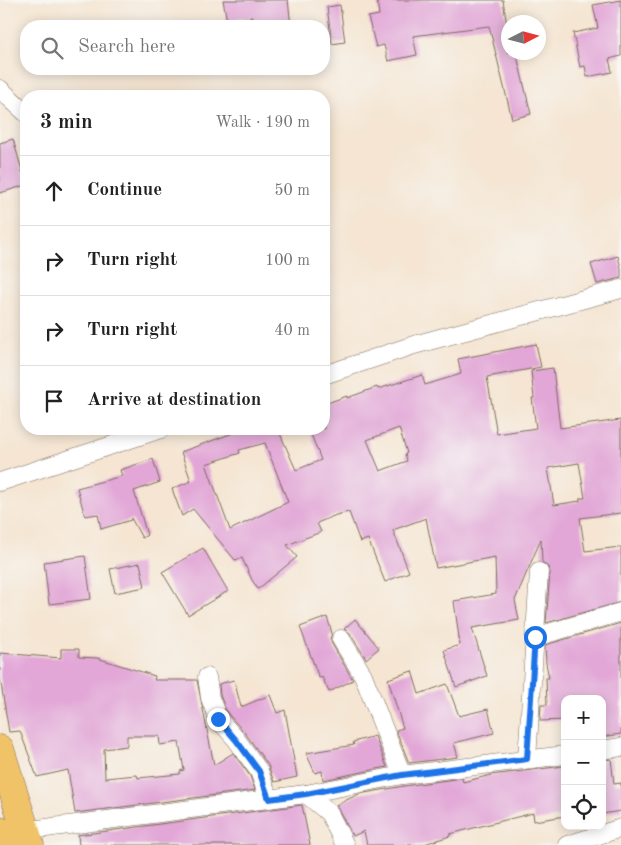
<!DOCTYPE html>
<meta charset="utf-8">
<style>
body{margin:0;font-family:"Old Standard TT",serif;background:#f6f6f6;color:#222}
.controls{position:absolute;right:15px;bottom:15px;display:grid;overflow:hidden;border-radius:10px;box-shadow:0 2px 12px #0003}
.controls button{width:45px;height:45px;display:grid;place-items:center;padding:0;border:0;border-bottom:1px solid #e0e0e0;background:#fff;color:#222;font:25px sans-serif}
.compass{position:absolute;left:501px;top:15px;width:45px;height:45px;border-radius:50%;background:#fff;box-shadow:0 2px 12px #0003;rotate:84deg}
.stop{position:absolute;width:15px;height:15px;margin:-11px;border:4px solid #1a73e8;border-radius:50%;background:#fff}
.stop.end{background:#1a73e8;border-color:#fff;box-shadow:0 1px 5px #0008}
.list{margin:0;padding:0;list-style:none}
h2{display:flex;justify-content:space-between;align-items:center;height:65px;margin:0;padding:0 20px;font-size:21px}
h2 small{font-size:16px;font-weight:400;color:#767676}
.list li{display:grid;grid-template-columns:32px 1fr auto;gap:15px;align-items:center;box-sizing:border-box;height:70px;padding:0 20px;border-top:1px solid #e0e0e0}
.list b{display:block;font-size:19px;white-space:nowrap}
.list em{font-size:16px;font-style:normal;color:#767676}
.icon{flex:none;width:28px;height:28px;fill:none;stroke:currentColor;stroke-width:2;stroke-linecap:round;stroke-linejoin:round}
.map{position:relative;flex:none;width:621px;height:845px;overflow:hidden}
.search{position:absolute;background:#fff;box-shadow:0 2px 12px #0003;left:20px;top:20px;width:310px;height:55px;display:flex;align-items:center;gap:12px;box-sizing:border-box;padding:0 18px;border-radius:20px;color:#767676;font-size:19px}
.panel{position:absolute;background:#fff;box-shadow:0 2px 12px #0003;left:20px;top:90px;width:310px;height:345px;border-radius:20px}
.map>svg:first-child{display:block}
</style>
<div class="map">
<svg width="621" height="845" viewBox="0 0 621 845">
<rect width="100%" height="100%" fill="#f6f6f2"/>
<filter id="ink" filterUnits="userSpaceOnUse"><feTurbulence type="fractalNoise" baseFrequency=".02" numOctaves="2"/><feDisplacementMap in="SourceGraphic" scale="10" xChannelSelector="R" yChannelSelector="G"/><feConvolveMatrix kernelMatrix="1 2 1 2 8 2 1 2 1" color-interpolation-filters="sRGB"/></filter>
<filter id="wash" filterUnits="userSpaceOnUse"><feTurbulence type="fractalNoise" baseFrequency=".0096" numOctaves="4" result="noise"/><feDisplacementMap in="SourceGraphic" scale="20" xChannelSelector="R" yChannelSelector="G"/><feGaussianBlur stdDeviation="1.12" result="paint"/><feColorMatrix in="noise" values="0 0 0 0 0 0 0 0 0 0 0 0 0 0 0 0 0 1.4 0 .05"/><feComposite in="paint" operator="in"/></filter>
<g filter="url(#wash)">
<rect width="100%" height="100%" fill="#f5e5d2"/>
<g id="blocks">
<g fill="#e2a7d7" fill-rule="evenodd">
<polygon points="223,0 288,0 291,26 253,26 252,17 227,21"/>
<polygon points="377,0 503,0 507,26 508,25 508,52 516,52 531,114 512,119 489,26 413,36 417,55 388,61 384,45 376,47 368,17 379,15"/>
<polygon points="621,0 621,56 609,59 612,72 587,77 585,66 580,67 573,33 598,28 593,5"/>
<polygon points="340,5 345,42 332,44 327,7"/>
<polygon points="13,139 26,185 0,193 0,143"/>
<polygon points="618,256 621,268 621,278 597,284 591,264"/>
<path d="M536 344 541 367 487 377 497 434 536 428 532 398H534L531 371 553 368 560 428 621 420V513L580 518 585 551 621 547V602L546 623 550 572 548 567 542 562 541 539 515 600 519 620 472 628 487 676 456 687 444 650 460 645 454 601 496 594 495 557 436 568 426 518 393 530 409 572 385 582 368 539 360 542 349 512 336 515 317 523 321 532 287 545 297 557 258 589 252 580 242 558 235 560 193 509 182 516 172 489 191 481 181 452 233 433 251 429H278L296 470 321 460 309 429H324V404L347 396V398L377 387 378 389 422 375 425 385 461 374 458 359ZM399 428 407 453 405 454 407 461 380 471 367 440ZM265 443 288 502 230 530 206 464 240 453 239 450ZM579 463 585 498H580V501L554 505 548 468Z"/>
<polygon points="153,459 160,482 134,491 147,535 142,538 131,518 131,520 101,529 98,514 85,516 77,488 122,476 120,470"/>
<polygon points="203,548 228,591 188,615 162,572"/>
<polygon points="85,556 91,599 49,604 44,562"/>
<polygon points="140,563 145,587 115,593 110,569"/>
<polygon points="327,617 332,633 330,639 332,644 353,680 329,692 322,677 319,678 300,627"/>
<polygon points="355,619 379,648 366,659 350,633 344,629"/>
<polygon points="621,623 621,734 602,737 602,699 565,699 565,720 540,721 541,705 547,705 546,678 549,678 546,663 545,645"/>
<path d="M61 649H79V657L97 658 155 676 154 680H197L214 765 233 753 250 776 255 790 75 813 68 770 37 777 20 731 9 732 0 678V653L61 658ZM127 736H159L160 745 179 742 184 770 180 771V774L138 778 137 775 105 778 104 749 127 746Z"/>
<polygon points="412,671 419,694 447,684 459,716 488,709 494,733 454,743 458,757 409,763 396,730 403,728 388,679"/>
<polygon points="234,680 241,707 270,695 277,713 285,710 297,777 274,782 268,765 245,733 227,713 220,695 219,684"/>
<polygon points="375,736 387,767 323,780 322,771 315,773 306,753 354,745 353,742"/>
<polygon points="611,759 614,784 621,783 621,811 602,814 602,760"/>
<polygon points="564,766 565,816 534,821 533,813 450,834 450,836 421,845 367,845 364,831 353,836 336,805 359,794 404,786 462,778 463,782 491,775"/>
<polygon points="302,805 310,845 79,845 78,835"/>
</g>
</g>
</g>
<g filter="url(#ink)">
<use href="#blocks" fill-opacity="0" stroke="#7c6b5d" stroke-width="1"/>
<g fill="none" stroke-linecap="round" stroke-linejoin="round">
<g stroke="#7c6b5d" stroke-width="19">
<g id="minor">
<polyline points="0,89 26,113"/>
<polyline points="324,375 414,345 621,289"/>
<polyline points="0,482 161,429"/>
<polyline points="535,637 621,612"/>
<polyline points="341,639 363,675 402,775"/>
<polyline points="207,677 210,698 218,719 236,739 259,771 269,799"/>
<polyline points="602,750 621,747"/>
<polyline points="527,759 539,572"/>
<polyline points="306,794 329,813 345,845"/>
<polyline points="15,832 306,794 402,775 565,755"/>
<polyline points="567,845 621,828"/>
</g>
</g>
<g stroke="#7c6b5d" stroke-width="29">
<g id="trunk">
<polyline points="0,749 30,845"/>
<polyline points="0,831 4,845"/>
</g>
</g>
<use href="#minor" stroke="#fff" stroke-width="18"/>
<use href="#trunk" stroke="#f1c369" stroke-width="28"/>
</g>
</g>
<g fill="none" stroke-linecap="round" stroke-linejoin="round" filter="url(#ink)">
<polyline stroke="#1a73e8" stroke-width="6" points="218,719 236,740 259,771 269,799 306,794 402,775 527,759 535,637"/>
</g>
</svg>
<div class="controls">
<button>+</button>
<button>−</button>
<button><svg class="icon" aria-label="locate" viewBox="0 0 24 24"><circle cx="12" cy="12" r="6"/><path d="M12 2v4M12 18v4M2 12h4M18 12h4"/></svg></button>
</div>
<svg class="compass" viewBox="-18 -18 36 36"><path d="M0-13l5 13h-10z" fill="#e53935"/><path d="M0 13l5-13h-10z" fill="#767676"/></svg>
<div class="stop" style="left:535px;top:637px"></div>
<div class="stop end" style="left:218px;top:719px"></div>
<div class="search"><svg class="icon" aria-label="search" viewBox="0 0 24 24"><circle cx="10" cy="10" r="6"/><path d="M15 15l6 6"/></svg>Search here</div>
<section class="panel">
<h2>3 min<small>Walk · 190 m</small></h2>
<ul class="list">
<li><svg class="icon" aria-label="ahead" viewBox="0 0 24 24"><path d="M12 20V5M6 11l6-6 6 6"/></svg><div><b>Continue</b></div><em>50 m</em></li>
<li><svg class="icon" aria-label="right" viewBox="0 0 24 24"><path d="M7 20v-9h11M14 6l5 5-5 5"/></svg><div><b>Turn right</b></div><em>100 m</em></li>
<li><svg class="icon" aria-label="right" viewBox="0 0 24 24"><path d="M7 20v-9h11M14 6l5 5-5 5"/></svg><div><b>Turn right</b></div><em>40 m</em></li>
<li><svg class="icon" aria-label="arrive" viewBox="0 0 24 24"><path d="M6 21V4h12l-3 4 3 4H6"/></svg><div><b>Arrive at destination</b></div></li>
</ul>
</section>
</div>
